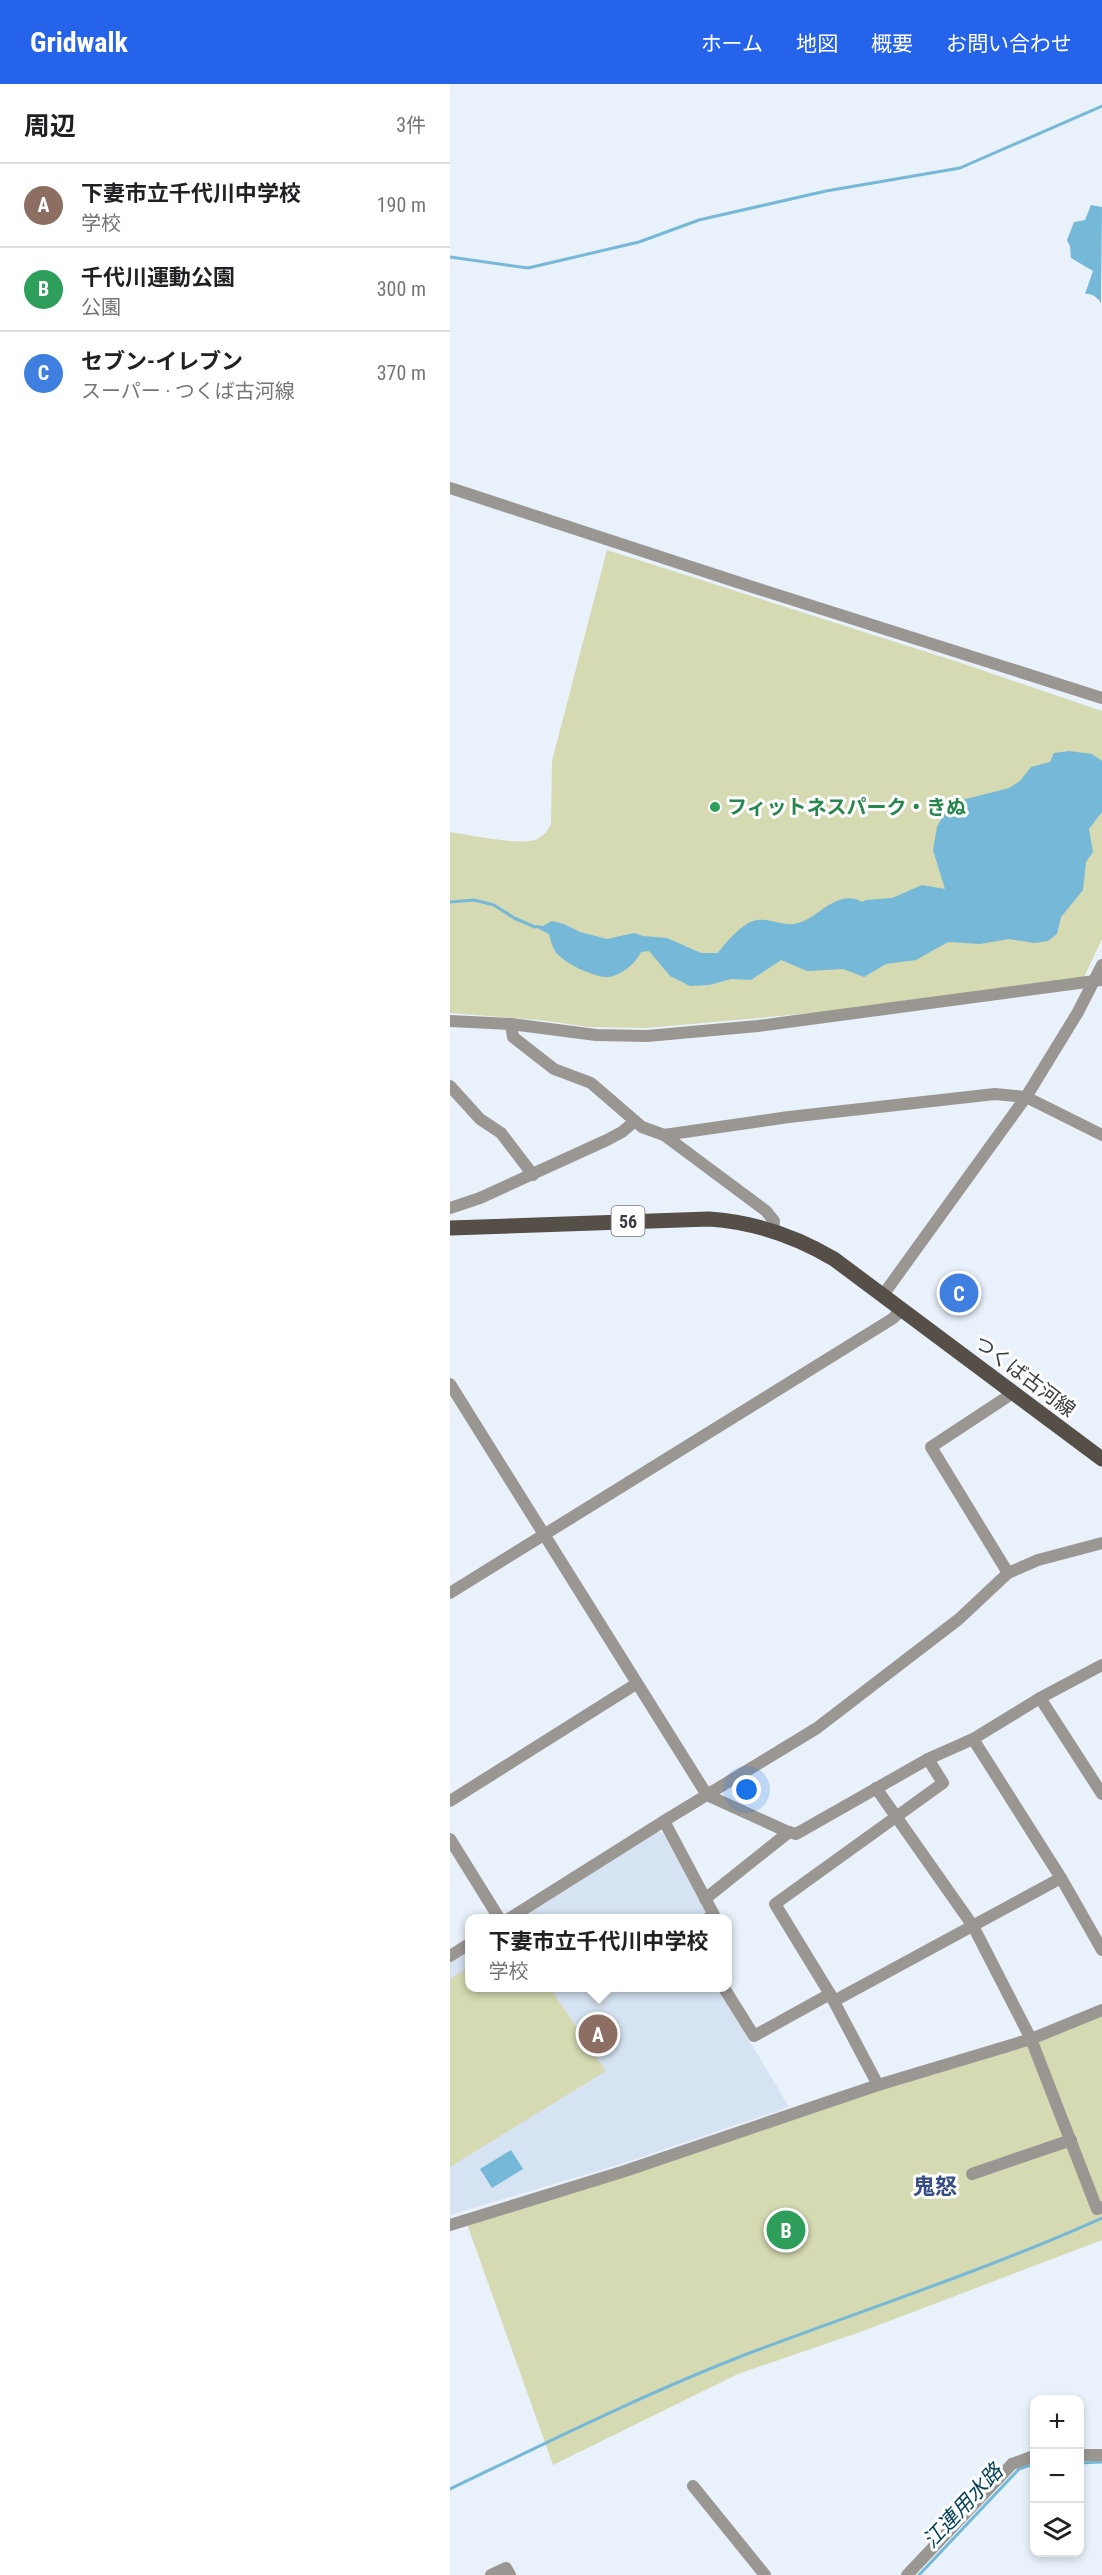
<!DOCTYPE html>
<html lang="ja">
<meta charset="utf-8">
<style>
body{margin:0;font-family:"Roboto Condensed","Noto Sans JP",sans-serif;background:#f6f6f6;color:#202124}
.controls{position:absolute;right:18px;bottom:18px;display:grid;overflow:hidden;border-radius:12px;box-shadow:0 3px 9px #0003}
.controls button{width:54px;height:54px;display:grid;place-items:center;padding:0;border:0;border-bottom:2px solid #e0e0e0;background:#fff;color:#202124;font:30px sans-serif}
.you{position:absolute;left:297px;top:1706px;width:21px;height:21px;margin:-15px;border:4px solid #fff;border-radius:50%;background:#1a73e8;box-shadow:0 0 0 9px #1a73e833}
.badge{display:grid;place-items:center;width:39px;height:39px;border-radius:50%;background:#2563eb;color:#fff;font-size:20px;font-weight:700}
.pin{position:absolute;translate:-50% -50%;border:3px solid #fff;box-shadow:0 2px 6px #0006}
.popup{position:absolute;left:15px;top:1830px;width:267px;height:78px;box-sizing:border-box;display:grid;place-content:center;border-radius:12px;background:#fff;filter:drop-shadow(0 2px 4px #0005);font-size:20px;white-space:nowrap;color:#757577}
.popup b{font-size:22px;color:#202124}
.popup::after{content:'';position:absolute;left:50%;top:100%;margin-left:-12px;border:12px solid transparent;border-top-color:#fff}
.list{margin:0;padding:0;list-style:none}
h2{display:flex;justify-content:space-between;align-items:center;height:78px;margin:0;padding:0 24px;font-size:26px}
h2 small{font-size:20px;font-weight:400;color:#757577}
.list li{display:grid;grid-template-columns:39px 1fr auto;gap:18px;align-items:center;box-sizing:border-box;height:84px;padding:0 24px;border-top:2px solid #e0e0e0}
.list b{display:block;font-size:22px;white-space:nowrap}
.list p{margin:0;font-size:20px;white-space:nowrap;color:#757577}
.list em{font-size:20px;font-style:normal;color:#757577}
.icon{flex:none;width:33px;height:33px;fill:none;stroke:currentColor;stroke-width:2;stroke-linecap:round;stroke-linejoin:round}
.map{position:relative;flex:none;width:652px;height:2491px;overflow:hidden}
header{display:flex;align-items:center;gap:36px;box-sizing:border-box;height:84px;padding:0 30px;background:#2563eb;color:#fff}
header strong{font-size:28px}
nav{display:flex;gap:33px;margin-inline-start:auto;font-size:21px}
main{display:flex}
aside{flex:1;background:#fff}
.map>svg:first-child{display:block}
</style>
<header>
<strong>Gridwalk</strong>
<nav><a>ホーム</a><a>地図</a><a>概要</a><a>お問い合わせ</a></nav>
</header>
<main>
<aside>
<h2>周辺<small>3件</small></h2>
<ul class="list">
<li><span class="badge" style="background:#8d6e63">A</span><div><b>下妻市立千代川中学校</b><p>学校</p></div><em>190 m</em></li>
<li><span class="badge" style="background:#2e9e5b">B</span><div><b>千代川運動公園</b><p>公園</p></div><em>300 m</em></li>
<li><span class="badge" style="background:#3f7fe0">C</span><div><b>セブン-イレブン</b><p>スーパー · つくば古河線</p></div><em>370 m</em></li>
</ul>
</aside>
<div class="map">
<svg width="652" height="2491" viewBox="0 0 652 2491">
<rect width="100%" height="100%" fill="#e9f1fb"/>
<g fill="#d6e3f2">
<polygon points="207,1747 213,1749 258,1831 253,1834 68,1834"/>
<polygon points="19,1865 19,1904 268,1904 339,2023 174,2079 0,2131 0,1877"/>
</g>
<g fill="#d5dab2">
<path d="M157 466 505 577 652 627V855L634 893 374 928 196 944 140 943 89 936 0 929V748C20 751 68 761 85 756 93 753 98 747 101 740L102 677Z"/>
<polygon points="19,1883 19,1904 100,1904 156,1987 0,2083 0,1895"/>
<polygon points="652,1925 652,2156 413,2247 288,2290 103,2381 16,2137"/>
</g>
<g fill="#75b8d7">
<path d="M641 121 652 123 651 219C647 213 641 209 635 210L643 187 621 174 620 162 617 156 624 138 635 136Z"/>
<path d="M619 667 642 670 652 677V728L639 745 643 768 636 778 633 806 611 833 607 850 598 857 584 859 559 855 530 860 498 858 466 876 436 880 414 893 393 885 357 887 331 876 301 896 281 895 259 901 240 902 220 892 199 867 191 868C186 879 172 891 159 893 145 894 113 879 105 867 102 862 100 855 99 850L85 843 86 841 93 842 102 837 114 840 130 848 157 855 184 849 193 852 217 854 251 869H268C275 859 291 841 303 837 319 832 333 844 348 839 369 834 387 804 412 818L416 816 442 814 472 801 495 805 483 766 487 743 500 719 559 704 570 697 581 683 600 678 604 669Z"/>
<polygon points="61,2066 73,2085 42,2104 30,2085"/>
</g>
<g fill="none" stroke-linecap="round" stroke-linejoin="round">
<g stroke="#75b8d7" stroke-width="3">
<polyline points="0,173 78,184 189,158 249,136 376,107 510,84 652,22"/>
<polyline points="0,818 24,816 44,821 64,834 85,843"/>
<polyline points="630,2379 652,2378"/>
<path d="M0 2405C98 2358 196 2309 297 2270 416 2225 536 2186 652 2134"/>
<polyline points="469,2491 569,2385 584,2380"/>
</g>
<g stroke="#9a9793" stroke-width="12">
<polyline points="0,404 287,498 652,614"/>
<polyline points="0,937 61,940 146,951 197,952 308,942 652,896"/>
<polyline points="61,940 63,953 104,985 141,999 192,1043 214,1051 316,1127 324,1137 323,1146"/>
<polyline points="0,1002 30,1035 51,1049 83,1091"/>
<polyline points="214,1051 339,1033 545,1010 576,1013 652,1051"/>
<polyline points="0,1124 30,1114 157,1056 172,1048 185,1037"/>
<polyline points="433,1211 576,1013 628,928 652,881"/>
<polyline points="0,1300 257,1711 336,1747 346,1750 478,1675 523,1655 590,1614 652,1581"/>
<polyline points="558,1489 481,1363 563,1309"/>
<polyline points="0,1509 442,1235 452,1226"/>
<polyline points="590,1614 652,1710"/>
<polyline points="523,1655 611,1794 652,1866"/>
<polyline points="426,1704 523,1842 581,1955 647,2125 652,2123"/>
<polyline points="0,1717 186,1600"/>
<polyline points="214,1737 264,1831 258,1834"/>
<polyline points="0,1755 49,1834"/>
<polyline points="255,1815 339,1748"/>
<polyline points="60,1834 214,1737 367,1644 509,1535 558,1489 588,1476 652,1459"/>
<polyline points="0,1872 19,1860"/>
<polyline points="274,1904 304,1952 380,1910 428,2001"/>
<polyline points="380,1910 325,1820 493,1699 478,1675"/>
<polyline points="384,1917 611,1794"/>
<polyline points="522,2090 621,2056"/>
<polyline points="0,2141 175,2087 428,2001 581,1955 652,1926"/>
<polyline points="630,2371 652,2371"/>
<polyline points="243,2402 315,2491"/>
<polyline points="41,2491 56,2484 60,2491"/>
<polyline points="457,2491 562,2380 584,2372"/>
</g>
<path stroke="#554f48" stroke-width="15" d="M0 1144 259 1135C305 1138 345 1152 384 1175L652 1375"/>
</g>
<circle fill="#2e9e5b" stroke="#fdfdfd" stroke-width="2" cx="265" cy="723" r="6"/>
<g text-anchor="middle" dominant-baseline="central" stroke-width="6" stroke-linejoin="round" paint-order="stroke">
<rect fill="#fdfdfd" stroke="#747779" stroke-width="1.5" x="161.5" y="1122" width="33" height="30" rx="4.5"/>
<g font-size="18" font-weight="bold" fill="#3a3d41">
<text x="178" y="1137">56</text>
</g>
<g font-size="20" font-weight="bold" fill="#27864d" stroke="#fdfdfd" text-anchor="start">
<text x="277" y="723">フィットネスパーク・きぬ</text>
</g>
<g font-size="20" fill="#3a3d41" stroke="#fdfdfd">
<text transform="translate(575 1292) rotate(37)">つくば古河線</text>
</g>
<g font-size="21" font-style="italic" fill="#013e53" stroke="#fdfdfd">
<text transform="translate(513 2422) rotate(-47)">江連用水路</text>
</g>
<g font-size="22" font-weight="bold" fill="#354c85" stroke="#fdfdfd">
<text x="485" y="2102">鬼怒</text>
</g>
</g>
</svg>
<div class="controls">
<button>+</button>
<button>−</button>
<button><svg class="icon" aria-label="layers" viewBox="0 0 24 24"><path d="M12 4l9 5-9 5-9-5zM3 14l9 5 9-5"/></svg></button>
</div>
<div class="you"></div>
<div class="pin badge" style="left:148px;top:1950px;background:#8d6e63">A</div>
<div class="popup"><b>下妻市立千代川中学校</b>学校</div>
<div class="pin badge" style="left:336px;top:2146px;background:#2e9e5b">B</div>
<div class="pin badge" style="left:509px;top:1209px;background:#3f7fe0">C</div>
</div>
</main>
